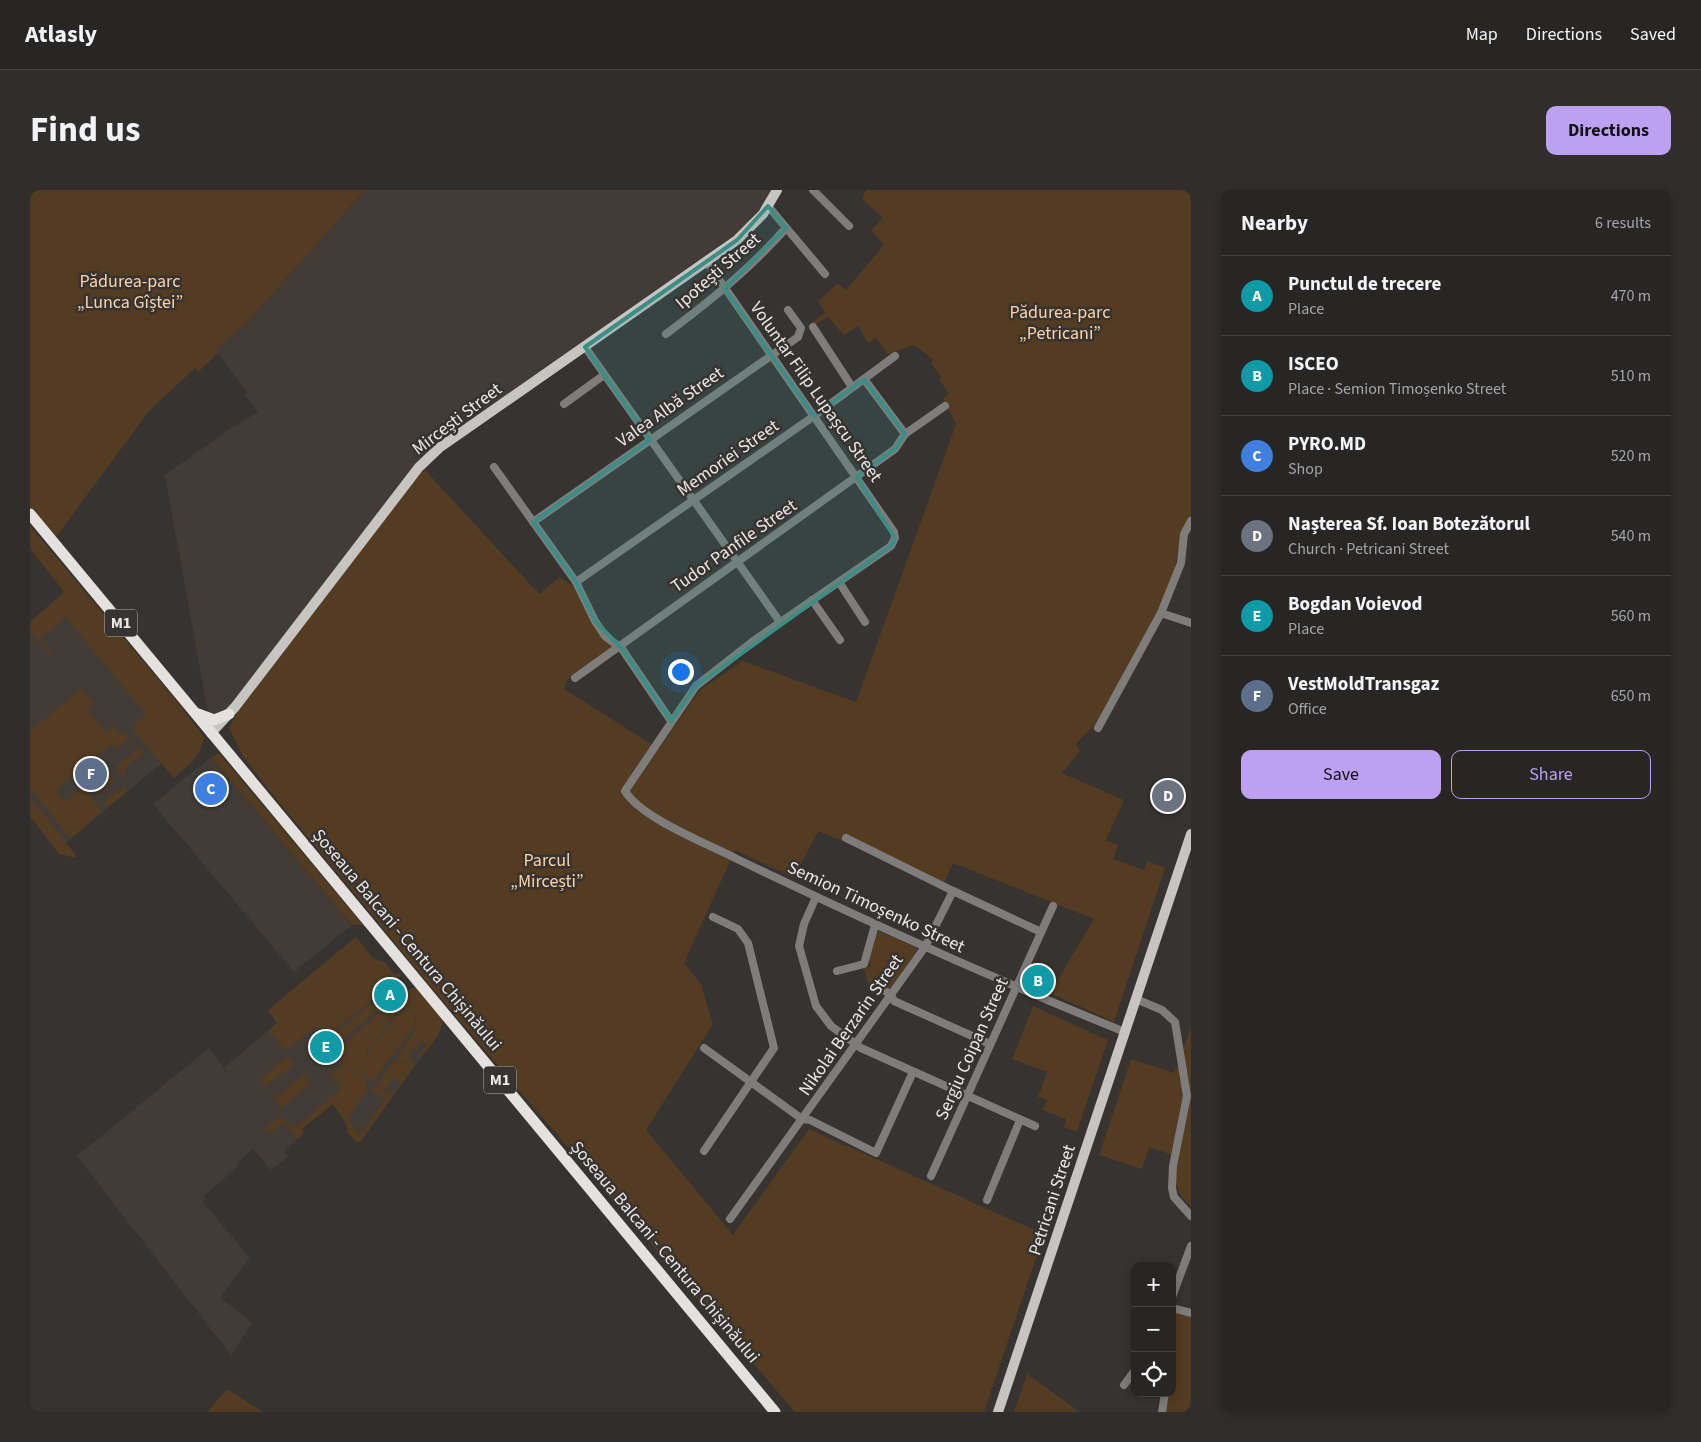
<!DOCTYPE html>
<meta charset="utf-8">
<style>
body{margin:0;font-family:"Source Sans 3",sans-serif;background:#302e2d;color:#f1f3f6}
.controls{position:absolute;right:15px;bottom:15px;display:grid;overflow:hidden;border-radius:10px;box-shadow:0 2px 12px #0003}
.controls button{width:45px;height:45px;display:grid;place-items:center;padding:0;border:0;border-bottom:1px solid #444342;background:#282625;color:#f1f3f6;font:25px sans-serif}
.you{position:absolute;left:650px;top:481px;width:18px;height:18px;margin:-12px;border:4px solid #fff;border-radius:50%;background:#1a73e8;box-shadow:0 0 0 8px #1a73e833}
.badge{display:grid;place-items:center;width:32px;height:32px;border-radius:50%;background:#bca0f2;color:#fff;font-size:16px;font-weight:700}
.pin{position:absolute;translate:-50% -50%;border:2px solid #fff;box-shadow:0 1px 5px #0006}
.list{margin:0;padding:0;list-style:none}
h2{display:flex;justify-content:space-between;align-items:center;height:65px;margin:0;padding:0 20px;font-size:21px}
h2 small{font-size:16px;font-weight:400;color:#a5a5a7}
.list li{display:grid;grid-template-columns:32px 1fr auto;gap:15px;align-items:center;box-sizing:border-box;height:80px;padding:0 20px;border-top:1px solid #444342}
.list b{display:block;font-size:19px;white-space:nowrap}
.list p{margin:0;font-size:16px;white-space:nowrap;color:#a5a5a7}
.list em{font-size:16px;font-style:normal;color:#a5a5a7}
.actions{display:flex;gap:10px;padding:15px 20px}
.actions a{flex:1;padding:11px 0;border:1px solid #bca0f2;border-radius:10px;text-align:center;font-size:18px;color:#bca0f2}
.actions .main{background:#bca0f2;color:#111}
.icon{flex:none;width:28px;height:28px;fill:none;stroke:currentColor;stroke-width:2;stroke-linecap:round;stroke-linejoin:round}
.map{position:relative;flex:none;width:1161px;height:1222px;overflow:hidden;border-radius:10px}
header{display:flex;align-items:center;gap:30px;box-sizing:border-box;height:70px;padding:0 25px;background:#282625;border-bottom:1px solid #444342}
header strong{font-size:24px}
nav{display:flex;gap:28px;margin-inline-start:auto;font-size:18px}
.intro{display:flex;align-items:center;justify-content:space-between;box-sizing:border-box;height:120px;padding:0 30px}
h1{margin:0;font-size:35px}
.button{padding:12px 22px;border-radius:10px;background:#bca0f2;color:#111;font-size:18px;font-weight:700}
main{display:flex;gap:30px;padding:0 30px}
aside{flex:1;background:#282625;border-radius:10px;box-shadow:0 2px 12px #0003}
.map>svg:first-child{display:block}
</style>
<header>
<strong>Atlasly</strong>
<nav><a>Map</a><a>Directions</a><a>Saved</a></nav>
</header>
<div class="intro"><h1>Find us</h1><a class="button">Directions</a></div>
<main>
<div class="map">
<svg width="1161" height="1222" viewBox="0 0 1161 1222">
<rect width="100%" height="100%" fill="#363331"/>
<g fill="#433c36">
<polygon points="335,0 744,0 729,23 711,42 381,282 202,516 190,526 180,523 177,518 135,285 201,238 228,222 215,205 217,202 185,159 219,130"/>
<polygon points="34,403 157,552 27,660 0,626 0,432"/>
<polygon points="181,567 322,735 264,782 123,614"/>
<polygon points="326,747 359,787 357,797 369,811 371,810 398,834 398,858 330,952 327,952 317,942 317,935 303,914 271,939 274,942 272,945 254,961 258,967 241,980 223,959 207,974 208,976 173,1007 175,1009 173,1012 220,1068 190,1107 222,1133 201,1165 47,966 179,858 194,878 247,833 238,820"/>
</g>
<g fill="#533c21">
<polygon points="0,0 335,0 219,130 186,159 189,162 168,182 165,178 119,221 26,347 0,317"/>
<polygon points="836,0 1161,0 1161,327 1151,343 1144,385 1130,421 1066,533 1046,554 1050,561 1032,583 1094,610 1076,650 1088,655 1083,669 1114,680 1118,671 1135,678 1084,832 1020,803 1064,729 923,673 914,693 788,641 764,688 705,660 654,773 671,794 683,834 616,940 703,1045 779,939 1014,1044 954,1222 765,1222 416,815 235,595 213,566 199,538 212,513 379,291 395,280 509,404 530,387 544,397 558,423 583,456 537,490 534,499 629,559 670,500 713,471 826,512 926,234 913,209 919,204 909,189 911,187 901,173 903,169 884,155 858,164 846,148 838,153 828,136 814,145 798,127 786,134 782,132 795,123 788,111 808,93 816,100 854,55 841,40 853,28 832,9"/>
<path d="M0 336 148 513 174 547C171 567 158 575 144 588L103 540 105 535 116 524 36 427 10 449 22 463 20 465 3 443 0 445V432L34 402 0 358Z"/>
<polygon points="52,499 63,514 57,520 76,542 82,537 88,543 94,542 99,548 85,559 81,554 25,600 35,612 53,597 72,622 41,648 0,599 0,541"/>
<polygon points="109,558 113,563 94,578 97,582 93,586 86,577"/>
<polygon points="189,563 333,735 322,735 181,567"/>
<polygon points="79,582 85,590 68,603 62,596"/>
<polygon points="94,596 98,601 77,618 73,613"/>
<polygon points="0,610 12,622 45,664 46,668 29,664 0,626"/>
<path d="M849 741 887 758V760L859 800 846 790 839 797 834 778 841 776C836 767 840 748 849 741Z"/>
<polygon points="326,747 343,768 355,772 364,784 369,783 371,786 301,843 291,837 284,838 256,860 239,840 247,833 238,820"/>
<path d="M381 798H386L413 830C411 846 400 857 390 867L388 865 396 855 392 851 378 863 381 869 371 873 364 872 385 841 386 825 377 817 368 822 360 815Z"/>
<polygon points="348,809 354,814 353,816 307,853 303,845"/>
<polygon points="359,816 365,824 336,861 334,886 312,875 314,865 311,856"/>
<polygon points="1003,816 1078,850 1047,941 1034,938 1036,929 1012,920 1017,910 1008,907 1017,882 982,869"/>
<polygon points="377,818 385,826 383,839 342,891 336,887 335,875 337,863 337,867 340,864 337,861 350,845 353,847 356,843 352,843 368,824"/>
<path d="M1161 838V1016C1143 1002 1145 988 1149 967L1119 957 1112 979 1069 965 1101 869 1144 883Z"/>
<polygon points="256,868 259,868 265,874 235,897 231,889"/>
<polygon points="382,870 386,873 330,952 327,952 317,942 317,935 303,914 272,939 274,942 270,947 266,948 253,932 238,944 234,939 251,927 264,939 312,898 307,893 314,888 314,885 306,892 300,885 311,876 335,888 337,900 318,927 323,939 330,945 355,908 341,899 346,895 358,903 363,903 371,892 364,888 356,898 358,901 347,894 363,873 371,874"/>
<polygon points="274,885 280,894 254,916 250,916 241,905 246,908"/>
<polygon points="1148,1121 1161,1125 1161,1222 1136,1222 1138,1203 1142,1203 1142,1135 1145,1123"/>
<polygon points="997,1184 1050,1222 984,1222"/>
<polygon points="197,1199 230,1220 232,1222 177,1222"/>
</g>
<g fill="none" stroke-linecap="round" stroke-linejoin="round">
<g stroke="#7e7d7b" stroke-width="8">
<polyline points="783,0 819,36"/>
<polyline points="738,16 795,84"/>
<path d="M677 72 864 342 865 348 861 356 726 449 666 496 595 601C611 628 678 654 707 669 835 731 964 789 1095 842"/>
<polyline points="783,137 822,197"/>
<path d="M636 144C680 111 720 79 756 38"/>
<polyline points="555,157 750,432"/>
<polyline points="834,189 875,244"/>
<polyline points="534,214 574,185"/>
<polyline points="464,277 546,392 565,431 575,446 592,459 641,531"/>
<polyline points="503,332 768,147 771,138 758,120"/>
<polyline points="546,392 784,226 865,166"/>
<polyline points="809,392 835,432"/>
<polyline points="782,410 810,450"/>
<polyline points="1131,423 1161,433"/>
<polyline points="545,488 865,259 875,244 915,216"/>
<polyline points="1068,538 1131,423 1151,373 1154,344 1161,331"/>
<polyline points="816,648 923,701 1011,742"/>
<polyline points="786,707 774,734 769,756 786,816 801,836 831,858 1005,936"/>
<polyline points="807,781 834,774 845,735"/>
<polyline points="845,794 861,805 864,811 960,854"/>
<polyline points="1106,809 1132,820 1145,832 1157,906 1143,976 1142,998 1144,1007 1161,1026"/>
<polyline points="674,858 772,929 780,930 846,963 883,882"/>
<polyline points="674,961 744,858 718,753 708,739 683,727"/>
<polyline points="901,986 1023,716"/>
<polyline points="957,1010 990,930"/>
<polyline points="700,1029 895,757 923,701"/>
<polyline points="1142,1107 1161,1056"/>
<polyline points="1142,1118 1161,1123"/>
<polyline points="1094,1195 1105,1180"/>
<polyline points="1132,1222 1135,1203"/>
</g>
<g stroke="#c7c5c2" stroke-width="10">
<polyline points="181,543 205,517 389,277 409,258 707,50 733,24 747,0"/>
<polyline points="968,1222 1161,644"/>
</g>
<g stroke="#e4e1de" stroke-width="11">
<polyline points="0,324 745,1222"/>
<polyline points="168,524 184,530 199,524"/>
</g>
</g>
<path fill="#3b8d86" fill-opacity="0.2" stroke="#3b8d86" stroke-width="4" stroke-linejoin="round" d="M738 16 756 38 695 99 784 226 834 189 875 244 865 259 827 287 865 348 861 356 666 496 641 531 592 459 565 431 546 392 503 332 620 250 555 157 707 50Z"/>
<g text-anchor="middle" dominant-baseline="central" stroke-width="5" stroke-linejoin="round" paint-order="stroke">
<g fill="#363331" stroke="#b4b2b0" stroke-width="1">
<rect x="75" y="419.5" width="32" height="27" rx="4"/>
<rect x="454" y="876.5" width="32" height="27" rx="4"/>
</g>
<g font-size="16" font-weight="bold" fill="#eae8e7">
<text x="91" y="433">M1</text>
<text x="470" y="890">M1</text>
</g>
<g font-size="18" fill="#eae8e7" stroke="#363331">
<text transform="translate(688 81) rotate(-41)">Ipotești Street</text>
<text transform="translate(786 202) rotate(55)">Voluntar Filip Lupașcu Street</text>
<text transform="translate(640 217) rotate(-35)">Valea Albă Street</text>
<text transform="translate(427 229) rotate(-37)">Mircești Street</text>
<text transform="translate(698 268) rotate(-35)">Memoriei Street</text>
<text transform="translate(704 356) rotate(-35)">Tudor Panfile Street</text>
<text transform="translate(846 717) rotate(25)">Semion Timoșenko Street</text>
<text transform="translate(377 750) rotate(50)">Șoseaua Balcani - Centura Chișinăului</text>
<text transform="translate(821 835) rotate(-55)">Nikolai Berzarin Street</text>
<text transform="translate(942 859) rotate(-66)">Sergiu Coipan Street</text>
<text transform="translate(1022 1010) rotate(-72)">Petricani Street</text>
<text transform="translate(635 1062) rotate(50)">Șoseaua Balcani - Centura Chișinăului</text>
</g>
<g font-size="18" fill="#fbd2a6" stroke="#363331">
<text x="100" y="91">Pădurea-parc<tspan x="100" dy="21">„Lunca Gîștei”</tspan></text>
<text x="1030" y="122">Pădurea-parc<tspan x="1030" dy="21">„Petricani”</tspan></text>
<text x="517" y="670">Parcul<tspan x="517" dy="21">„Mircești”</tspan></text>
</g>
</g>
</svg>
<div class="controls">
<button>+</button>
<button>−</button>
<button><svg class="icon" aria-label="locate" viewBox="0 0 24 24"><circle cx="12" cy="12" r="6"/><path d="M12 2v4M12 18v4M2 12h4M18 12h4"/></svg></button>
</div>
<div class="you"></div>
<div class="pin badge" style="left:360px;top:805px;background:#0f9aa8">A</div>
<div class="pin badge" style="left:1008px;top:791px;background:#0f9aa8">B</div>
<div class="pin badge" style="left:181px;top:599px;background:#3f7fe0">C</div>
<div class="pin badge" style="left:1138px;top:606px;background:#6b7280">D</div>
<div class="pin badge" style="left:296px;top:857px;background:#0f9aa8">E</div>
<div class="pin badge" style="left:61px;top:584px;background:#5c6f8a">F</div>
</div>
<aside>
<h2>Nearby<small>6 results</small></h2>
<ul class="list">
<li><span class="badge" style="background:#0f9aa8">A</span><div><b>Punctul de trecere</b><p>Place</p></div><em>470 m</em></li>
<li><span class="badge" style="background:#0f9aa8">B</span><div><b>ISCEO</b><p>Place · Semion Timoșenko Street</p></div><em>510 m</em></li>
<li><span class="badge" style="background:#3f7fe0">C</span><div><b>PYRO.MD</b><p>Shop</p></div><em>520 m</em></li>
<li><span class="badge" style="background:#6b7280">D</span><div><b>Nașterea Sf. Ioan Botezătorul</b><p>Church · Petricani Street</p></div><em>540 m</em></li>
<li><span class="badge" style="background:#0f9aa8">E</span><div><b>Bogdan Voievod</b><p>Place</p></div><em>560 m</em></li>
<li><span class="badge" style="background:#5c6f8a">F</span><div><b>VestMoldTransgaz</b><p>Office</p></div><em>650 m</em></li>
</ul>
<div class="actions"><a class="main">Save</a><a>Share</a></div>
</aside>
</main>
